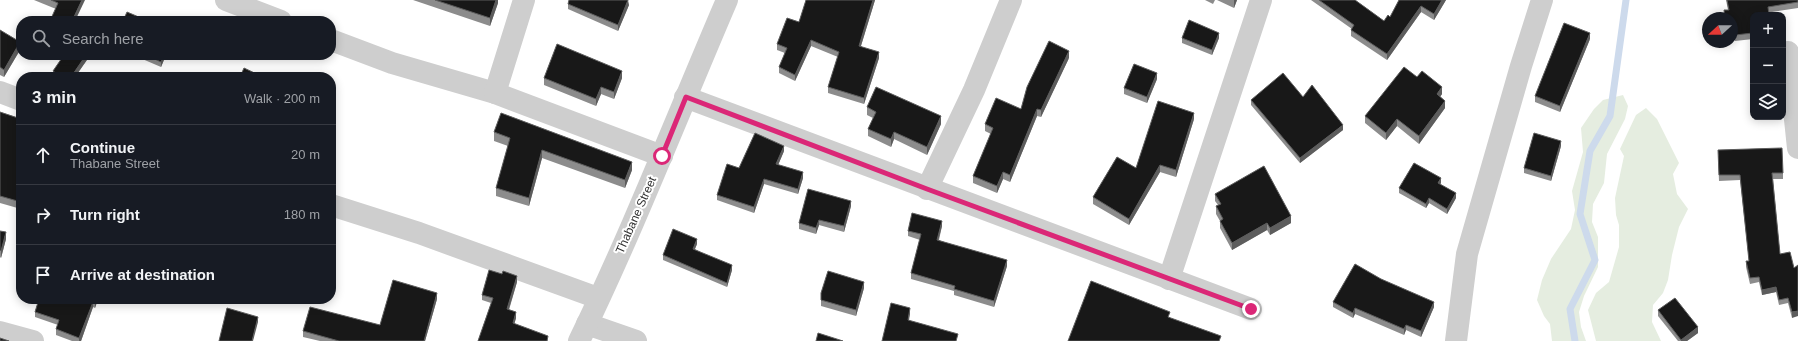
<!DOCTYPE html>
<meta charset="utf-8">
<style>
body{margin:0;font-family:Arial,sans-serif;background:#20242c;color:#f1f3f6}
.controls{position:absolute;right:12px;top:12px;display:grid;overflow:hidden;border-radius:8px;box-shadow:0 2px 10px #0003}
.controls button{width:36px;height:36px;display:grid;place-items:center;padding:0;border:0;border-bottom:1px solid #363941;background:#171b24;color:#f1f3f6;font:20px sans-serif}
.compass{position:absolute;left:1702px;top:12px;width:36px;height:36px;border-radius:50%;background:#171b24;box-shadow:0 2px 10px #0003;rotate:249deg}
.stop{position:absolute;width:12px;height:12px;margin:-9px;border:3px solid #db2777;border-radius:50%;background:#fff}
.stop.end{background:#db2777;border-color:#fff;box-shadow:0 1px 4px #0008}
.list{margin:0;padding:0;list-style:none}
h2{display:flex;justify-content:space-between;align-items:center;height:52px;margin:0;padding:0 16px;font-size:17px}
h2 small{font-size:13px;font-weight:400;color:#9ea1a6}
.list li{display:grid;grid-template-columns:26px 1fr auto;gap:12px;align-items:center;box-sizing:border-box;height:60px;padding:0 16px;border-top:1px solid #363941}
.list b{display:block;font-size:15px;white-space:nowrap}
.list p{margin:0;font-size:13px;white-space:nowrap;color:#9ea1a6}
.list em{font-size:13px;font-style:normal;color:#9ea1a6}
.icon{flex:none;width:22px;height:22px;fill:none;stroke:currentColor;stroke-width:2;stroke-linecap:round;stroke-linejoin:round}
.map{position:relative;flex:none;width:1798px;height:341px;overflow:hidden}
.search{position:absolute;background:#171b24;box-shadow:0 2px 10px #0003;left:16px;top:16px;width:320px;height:44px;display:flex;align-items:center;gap:10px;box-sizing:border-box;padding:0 14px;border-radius:16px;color:#9ea1a6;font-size:15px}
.panel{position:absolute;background:#171b24;box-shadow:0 2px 10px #0003;left:16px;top:72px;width:320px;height:232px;border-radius:16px}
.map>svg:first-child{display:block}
</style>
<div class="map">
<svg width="1798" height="341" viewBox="0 0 1798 341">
<rect width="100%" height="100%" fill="#fff"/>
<g fill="#e5ede0">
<polygon points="1623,95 1628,106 1625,119 1607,154 1604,183 1593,204 1592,222 1598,237 1598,267 1584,296 1579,312 1581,327 1586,341 1552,341 1550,324 1544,316 1537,300 1542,280 1551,259 1571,229 1575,210 1572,191 1583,152 1581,128 1594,109 1603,100"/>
<polygon points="1646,108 1657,119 1679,163 1673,174 1677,194 1688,209 1679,227 1672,255 1668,280 1663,293 1653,305 1652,322 1661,341 1596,341 1588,310 1596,293 1609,282 1619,247 1619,225 1616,215 1615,198 1624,156 1620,149 1636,115"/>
</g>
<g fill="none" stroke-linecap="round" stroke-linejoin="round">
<polyline stroke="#cddaec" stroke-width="7" points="1575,341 1570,309 1595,260 1580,214 1590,151 1610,116 1626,0"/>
<g stroke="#cecece" stroke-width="22">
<polyline points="226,0 281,21"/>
<polyline points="331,40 392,63 495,93 662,156"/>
<polyline points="1788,52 1798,148"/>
<polyline points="0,92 21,100"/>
<polyline points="495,93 524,0"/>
<polyline points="685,97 1251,309"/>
<polyline points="927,189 974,90 1011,0"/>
<polyline points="331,205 419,233 598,298"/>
<polyline points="1169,279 1261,0"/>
<polyline points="587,324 636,341"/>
<polyline points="0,332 33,341"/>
<path d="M579 341C633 230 678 114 727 0"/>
<polyline points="1456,341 1467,254 1521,66 1542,0"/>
</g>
</g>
<g fill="#8c8c8c">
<polygon points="34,0 85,0 56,9"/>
<polygon points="413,0 498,0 498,3 490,26"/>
<polygon points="806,0 875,0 861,46 879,58 864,104 828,93 828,87 838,57 811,46 795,81 779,73 779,67 785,53 777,50 777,44 799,22"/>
<polygon points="1205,0 1215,0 1213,4"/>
<polygon points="1217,0 1237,0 1234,8"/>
<polygon points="1311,0 1355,0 1384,21 1390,17 1399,0 1446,0 1434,20 1421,12 1387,60 1351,36 1351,30 1352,29"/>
<polygon points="1726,0 1798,0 1798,8 1753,15 1753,39 1735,41 1734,33 1732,34 1732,18 1725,18 1724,10 1728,10"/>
<polygon points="568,4 629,5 618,31 568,9"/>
<polygon points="0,30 20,50 4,77 0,75"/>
<polygon points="1182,38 1219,38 1212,55 1182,43"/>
<polygon points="1590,39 1560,112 1535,102 1535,96"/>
<polygon points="89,55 89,57 75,77 53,77 53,71"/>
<polygon points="133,55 166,55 161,67"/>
<polygon points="1069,58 1041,117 1037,116 1010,182 1003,179 997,193 973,183 973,176 991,134 985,131 985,124 1021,109"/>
<polygon points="1417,77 1442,94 1440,97 1445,108 1419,144 1397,126 1386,140 1365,123 1365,116"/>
<polygon points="544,78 622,78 614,99 601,94 596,106 544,85"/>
<polygon points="1157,79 1147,103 1124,94 1124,88"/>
<polygon points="1251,100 1343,130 1300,163 1251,105"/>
<polygon points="867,107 941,124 927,155 894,139 891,147 868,136 868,129 873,118 867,115"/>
<polygon points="0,112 21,119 21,209 0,203"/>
<polygon points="1194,119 1176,177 1160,172 1129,225 1093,204 1093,197 1136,168"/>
<polygon points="494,132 632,170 625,188 542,158 529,206 496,196 496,188 508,146 494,141"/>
<polygon points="1561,146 1551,181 1524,173 1524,168"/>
<polygon points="784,151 778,165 803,178 798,194 764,184 754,213 717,200 717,195 739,168"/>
<polygon points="1718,156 1783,173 1783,179 1773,179 1780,254 1794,268 1792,318 1788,303 1779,305 1776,292 1762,295 1759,282 1750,284 1746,267 1746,261 1749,261 1740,180 1719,181"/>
<polygon points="1441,183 1440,184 1456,198 1447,214 1429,203 1426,208 1399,193 1399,188"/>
<polygon points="1215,194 1291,223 1270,235 1267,230 1232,250 1220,228 1220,221 1216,214 1216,206 1218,205 1215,201"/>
<polygon points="851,206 844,232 819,225 816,234 799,229 799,223"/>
<polygon points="942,226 939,240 1007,266 994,307 954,295 954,291 911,279 911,273 920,240 908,236 908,231"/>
<polygon points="0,231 6,239 1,258 0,257"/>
<polygon points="697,244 695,249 732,270 727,287 663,260 663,255"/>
<polygon points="1381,279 1434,307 1421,337 1406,330 1404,335 1355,314 1353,318 1333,307 1333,302"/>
<polygon points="517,282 509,310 516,318 514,324 548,341 478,341 491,303 482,300 482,295"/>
<polygon points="864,288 856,316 821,306 821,293"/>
<polygon points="39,299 98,299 95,308 93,307 81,341 72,341 56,335 56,329 58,325 35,317 35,312"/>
<polygon points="437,299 425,341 320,341 303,337 303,331 380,325"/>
<polygon points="1658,310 1698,333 1687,341 1678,341 1658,316"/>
</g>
<g fill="#5d5d5d">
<polygon points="82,0 85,0 75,21 72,21"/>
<polygon points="496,0 498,0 498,3 490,26 490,18"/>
<polygon points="628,0 629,5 618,31 618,25"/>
<polygon points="873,0 875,0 859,52 859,46"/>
<polygon points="1234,0 1237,0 1234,8"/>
<polygon points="1442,0 1446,0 1434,20 1434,14"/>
<polygon points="1421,6 1421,12 1387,60 1387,54"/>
<polygon points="1219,33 1219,38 1212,55 1212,50"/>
<polygon points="1590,33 1590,39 1560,112 1560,106"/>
<polygon points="811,40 811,46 795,81 795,75"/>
<polygon points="20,42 20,50 4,77 4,70"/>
<polygon points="1069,51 1069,58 1041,117 1041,110"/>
<polygon points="879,52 879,58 864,104 864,98"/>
<polygon points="86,55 89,55 89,57 75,77 71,77"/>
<polygon points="164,55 166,55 161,67 161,62"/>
<polygon points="622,71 622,78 614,99 614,92"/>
<polygon points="1157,73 1157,79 1147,103 1147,97"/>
<polygon points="601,87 601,94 596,106 596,99"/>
<polygon points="1442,87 1442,94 1437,101 1437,94"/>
<polygon points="1445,101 1445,108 1419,144 1419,136"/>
<polygon points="1037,109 1037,116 1010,182 1010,175"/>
<polygon points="1194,113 1194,119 1176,177 1176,170"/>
<polygon points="941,116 941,124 927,155 927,147"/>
<polygon points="1397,119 1397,126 1386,140 1386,133"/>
<polygon points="1343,125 1343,130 1300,163 1300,158"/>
<polygon points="894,132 894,139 891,147 891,139"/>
<polygon points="1561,141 1561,146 1551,181 1551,176"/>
<polygon points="784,146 784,151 776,170 776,164"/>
<polygon points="542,150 542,158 529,206 529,198"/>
<polygon points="632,162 632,170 625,188 625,180"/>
<polygon points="1160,165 1160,172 1129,225 1129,219"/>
<polygon points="803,172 803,178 798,194 798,189"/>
<polygon points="1003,172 1003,179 997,193 997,186"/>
<polygon points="1441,178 1441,183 1438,188 1438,183"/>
<polygon points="764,179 764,184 754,213 754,207"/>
<polygon points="1456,193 1456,198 1447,214 1447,209"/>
<polygon points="1429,198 1429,203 1426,208 1426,204"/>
<polygon points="851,201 851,206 844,232 844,226"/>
<polygon points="1291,216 1291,223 1270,235 1270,228"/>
<polygon points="819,220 819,225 816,234 816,228"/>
<polygon points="942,221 942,226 937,245 937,240"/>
<polygon points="1267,223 1267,230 1232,250 1232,243"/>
<polygon points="6,232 6,239 1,258 1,251"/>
<polygon points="697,239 697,244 693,253 693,249"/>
<polygon points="1007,260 1007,266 994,307 994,301"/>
<polygon points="732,265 732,270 727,287 727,283"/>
<polygon points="517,276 517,282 507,315 507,309"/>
<polygon points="864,282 864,288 856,316 856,310"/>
<polygon points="1776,287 1776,292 1762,295 1762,290"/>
<polygon points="437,293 437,299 425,341 424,341"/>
<polygon points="96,299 98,299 95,308 95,302"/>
<polygon points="93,302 93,307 81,341 79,341 79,338"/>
<polygon points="1434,302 1434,307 1421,337 1421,331"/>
<polygon points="910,308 910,314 908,326 908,320"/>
<polygon points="1355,308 1355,314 1353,318 1353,313"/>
<polygon points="1798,311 1798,316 1792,318 1792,312"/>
<polygon points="516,312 516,318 513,329 513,323"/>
<polygon points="258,317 258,322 253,341 252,341"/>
<polygon points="1406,325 1406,330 1404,335 1404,329"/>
<polygon points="1698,327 1698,333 1687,341 1681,341 1681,340"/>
</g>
<g fill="#181818" stroke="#5d5d5d">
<polygon points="51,0 82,0 72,21 50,21 58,3"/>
<polygon points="435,0 496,0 490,18"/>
<polygon points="569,0 628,0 618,25 568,4"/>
<polygon points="806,0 873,0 859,46 879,52 864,98 828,87 839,52 811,40 795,75 779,67 787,48 777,44 787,18 799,22"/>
<polygon points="1319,0 1355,0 1384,21 1388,15 1390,17 1399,0 1442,0 1434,14 1421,6 1387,54 1351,30 1354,25"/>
<polygon points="1727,0 1798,0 1798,2 1768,7 1769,15 1753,15 1753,33 1735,35 1734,27 1732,27 1732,18 1725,18 1724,10 1729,10"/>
<polygon points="127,12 148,21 123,21"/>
<polygon points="1189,20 1219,33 1212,50 1182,38"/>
<polygon points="1564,23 1590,33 1560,106 1535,96"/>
<polygon points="0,30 20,42 4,70 0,67"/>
<polygon points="1049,41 1069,51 1041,110 1037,109 1010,175 1003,172 997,186 973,176 993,128 985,124 996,98 1021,109 1027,87"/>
<polygon points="557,44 622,71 614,92 601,87 596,99 544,78"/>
<polygon points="64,55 86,55 71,77 61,77 53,71"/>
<polygon points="146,55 164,55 161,62"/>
<polygon points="1134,64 1157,73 1147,97 1124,88"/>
<polygon points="1404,67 1417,77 1422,71 1442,87 1437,94 1445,101 1419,136 1397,119 1386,133 1365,116"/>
<polygon points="244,68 263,77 240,77"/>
<polygon points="1283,73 1303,97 1312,85 1343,125 1300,158 1251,100"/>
<polygon points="876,87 941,116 927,147 894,132 891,139 868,129 876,112 867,107"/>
<polygon points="1158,101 1194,113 1176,170 1160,165 1129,219 1093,197 1117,157 1136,168"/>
<polygon points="0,112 21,119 21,202 0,196"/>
<polygon points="501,113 632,162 625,180 542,150 529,198 496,188 510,138 494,132"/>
<polygon points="755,133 784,146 776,164 803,172 798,189 764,179 754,207 717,195 727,164 739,168"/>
<polygon points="1534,133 1561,141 1551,176 1524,168"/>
<polygon points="1782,148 1783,173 1772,173 1780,254 1790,252 1794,268 1798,265 1798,311 1792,312 1788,298 1779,300 1776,287 1762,290 1759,277 1750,278 1746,261 1749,261 1740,175 1719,175 1718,150"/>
<polygon points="1414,163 1441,178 1438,183 1456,193 1447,209 1429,198 1426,204 1399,188"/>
<polygon points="1264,166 1291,216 1270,228 1267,223 1232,243 1220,221 1223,219 1216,206 1221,204 1215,194"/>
<polygon points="808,189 851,201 844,226 819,220 816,228 799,223"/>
<polygon points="912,213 942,221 937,240 1007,260 994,301 954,289 955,286 911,273 921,234 908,231"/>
<polygon points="673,229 697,239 693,249 732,265 727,283 663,255"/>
<polygon points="0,231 6,232 1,251 0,250"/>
<polygon points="1355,264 1381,279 1434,302 1421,331 1406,325 1404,329 1355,308 1353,313 1333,302"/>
<polygon points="489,270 502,274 503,271 517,276 507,309 516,312 513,323 548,336 547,341 478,341 493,298 482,295"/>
<polygon points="828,271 864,282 856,310 821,300 821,293"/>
<polygon points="393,280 437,293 424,341 339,341 303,331 310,307 380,325"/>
<polygon points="1091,281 1170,312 1168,317 1221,336 1219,341 1068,341"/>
<polygon points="1675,298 1698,327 1681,340 1658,310"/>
<polygon points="39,299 96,299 95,302 93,302 79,338 56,329 59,320 35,312"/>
<polygon points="891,303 910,308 908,320 958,334 956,341 882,341"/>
<polygon points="227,308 258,317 252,341 219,341"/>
<polygon points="818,333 843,341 816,341"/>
<polygon points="0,338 9,341 0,341"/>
</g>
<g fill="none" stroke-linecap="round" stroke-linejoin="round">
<polyline stroke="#db2777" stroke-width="5" points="662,156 686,97 927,189 1251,309"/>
</g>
<g text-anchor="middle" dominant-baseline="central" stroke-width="4" stroke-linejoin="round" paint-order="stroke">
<g font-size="12" fill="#313131" stroke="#fff">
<text transform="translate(636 215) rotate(-66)">Thabane Street</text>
</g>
</g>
</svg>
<div class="controls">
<button>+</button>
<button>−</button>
<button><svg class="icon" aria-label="layers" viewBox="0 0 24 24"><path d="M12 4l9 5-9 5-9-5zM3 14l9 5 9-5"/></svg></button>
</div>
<svg class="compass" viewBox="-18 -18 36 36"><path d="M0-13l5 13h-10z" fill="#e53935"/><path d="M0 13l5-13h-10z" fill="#9ea1a6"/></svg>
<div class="stop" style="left:662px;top:156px"></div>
<div class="stop end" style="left:1251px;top:309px"></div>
<div class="search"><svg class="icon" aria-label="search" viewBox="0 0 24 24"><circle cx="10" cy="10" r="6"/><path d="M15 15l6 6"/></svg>Search here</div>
<section class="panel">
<h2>3 min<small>Walk · 200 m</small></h2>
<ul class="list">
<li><svg class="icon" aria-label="ahead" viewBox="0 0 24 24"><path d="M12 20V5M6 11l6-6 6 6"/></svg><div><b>Continue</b><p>Thabane Street</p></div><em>20 m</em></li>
<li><svg class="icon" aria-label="right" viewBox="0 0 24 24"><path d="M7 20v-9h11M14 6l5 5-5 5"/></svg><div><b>Turn right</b></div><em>180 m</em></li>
<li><svg class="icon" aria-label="arrive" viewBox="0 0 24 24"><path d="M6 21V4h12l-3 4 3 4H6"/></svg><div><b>Arrive at destination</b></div></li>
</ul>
</section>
</div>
